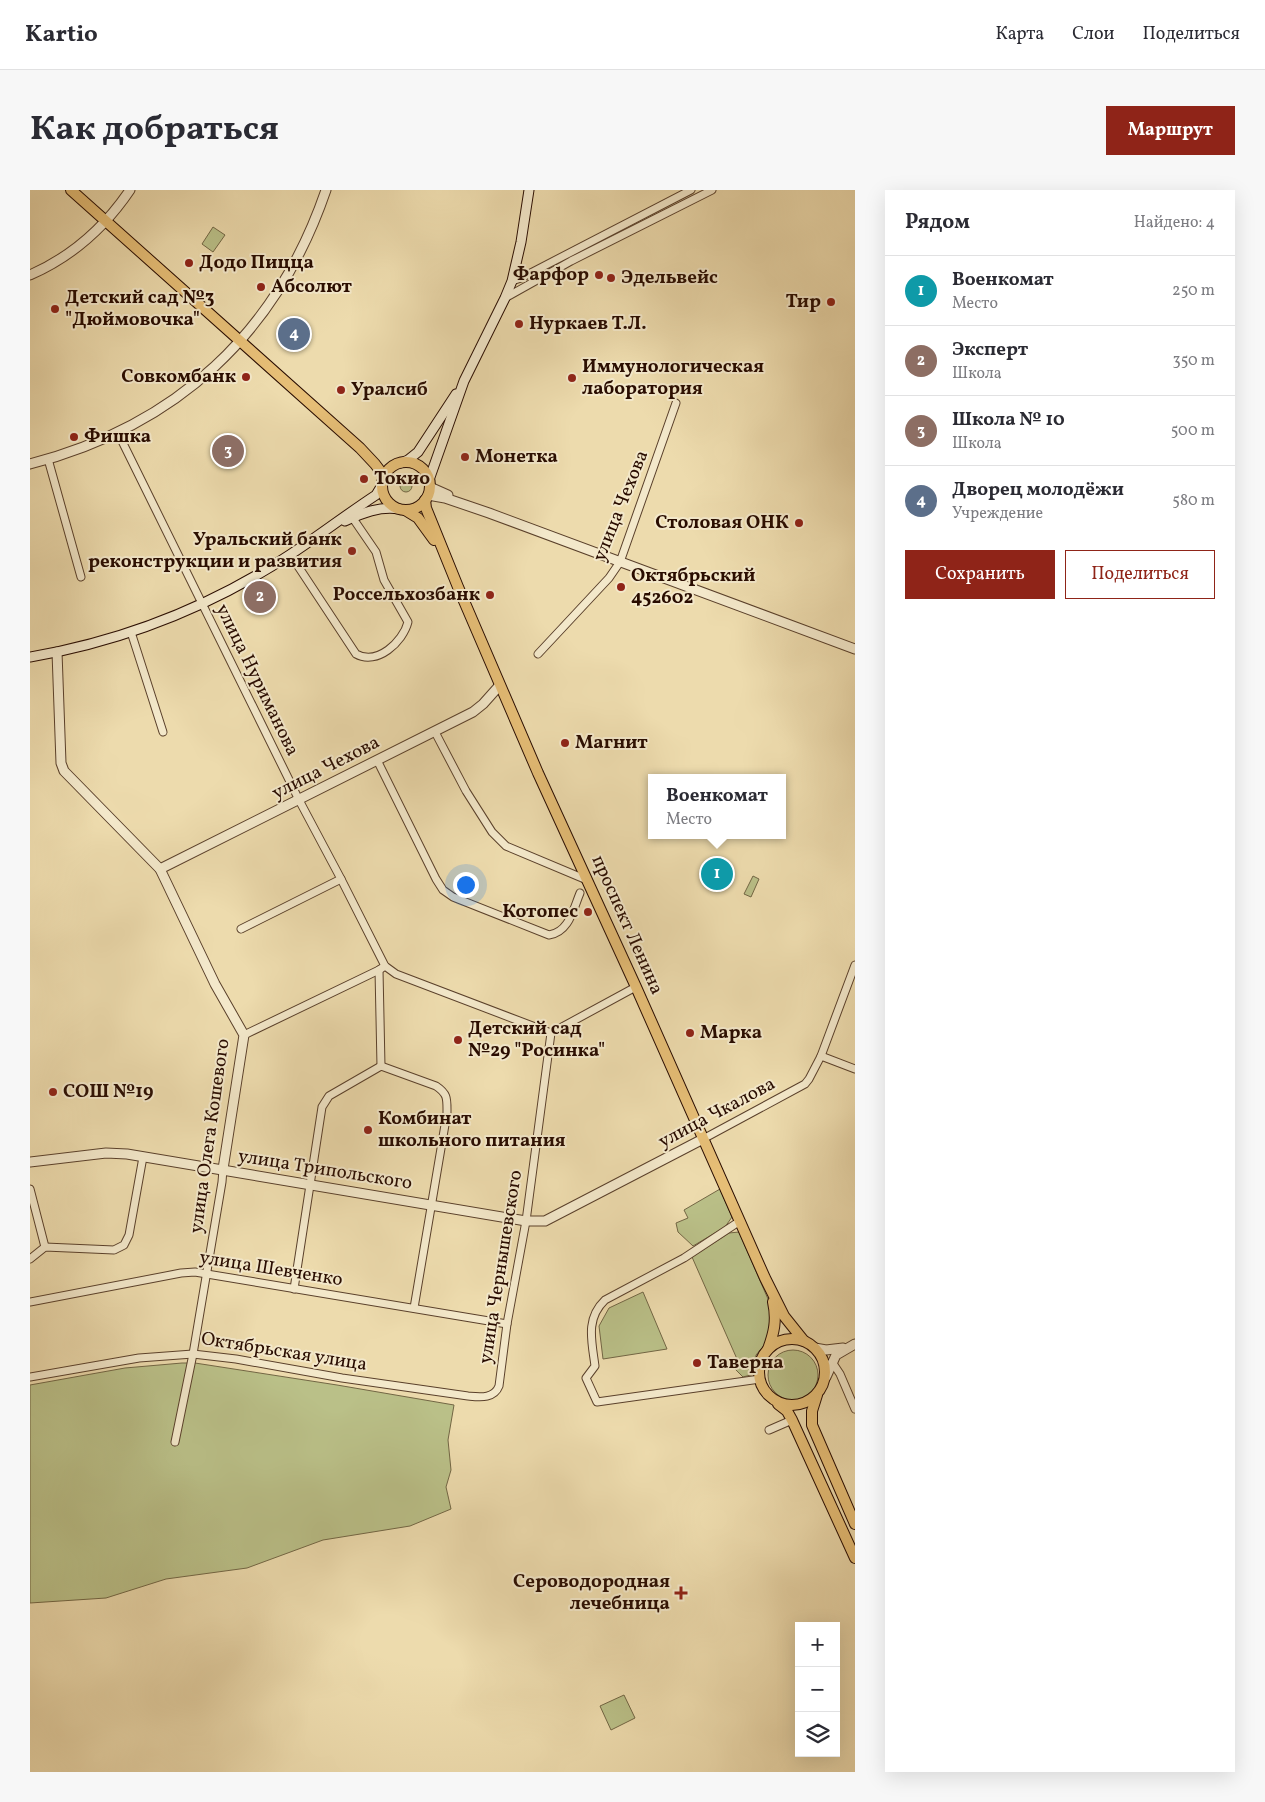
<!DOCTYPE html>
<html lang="ru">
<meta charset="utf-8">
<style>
body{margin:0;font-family:Vollkorn,serif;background:#f7f7f7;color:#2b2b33}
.controls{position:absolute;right:15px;bottom:15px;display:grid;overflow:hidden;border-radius:0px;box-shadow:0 5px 20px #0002}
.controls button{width:45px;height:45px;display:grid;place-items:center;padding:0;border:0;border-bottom:1px solid #e1e1e2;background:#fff;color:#2b2b33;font:25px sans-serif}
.you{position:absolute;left:435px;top:694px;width:18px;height:18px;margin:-12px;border:4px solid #fff;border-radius:50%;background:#1a73e8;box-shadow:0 0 0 8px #1a73e833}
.badge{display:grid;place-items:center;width:32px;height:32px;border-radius:50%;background:#8f2418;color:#fff;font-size:16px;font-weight:700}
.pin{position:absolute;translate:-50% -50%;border:2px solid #fff;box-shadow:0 1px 5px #0006}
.popup{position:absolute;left:618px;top:584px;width:138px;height:65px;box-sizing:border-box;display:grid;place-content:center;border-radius:0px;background:#fff;filter:drop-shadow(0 1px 4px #0005);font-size:16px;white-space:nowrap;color:#7c7c81}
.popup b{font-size:19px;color:#2b2b33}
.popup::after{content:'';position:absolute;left:50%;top:100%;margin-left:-10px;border:10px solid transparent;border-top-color:#fff}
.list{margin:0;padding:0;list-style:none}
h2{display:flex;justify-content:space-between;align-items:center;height:65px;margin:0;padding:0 20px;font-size:21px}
h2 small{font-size:16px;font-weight:400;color:#7c7c81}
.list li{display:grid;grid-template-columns:32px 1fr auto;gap:15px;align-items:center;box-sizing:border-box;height:70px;padding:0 20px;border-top:1px solid #e1e1e2}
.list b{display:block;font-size:19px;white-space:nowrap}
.list p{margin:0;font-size:16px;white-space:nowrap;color:#7c7c81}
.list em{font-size:16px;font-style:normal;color:#7c7c81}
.actions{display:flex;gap:10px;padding:15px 20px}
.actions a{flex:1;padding:11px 0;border:1px solid #8f2418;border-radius:0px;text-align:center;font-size:18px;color:#8f2418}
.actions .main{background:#8f2418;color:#fff}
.icon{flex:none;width:28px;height:28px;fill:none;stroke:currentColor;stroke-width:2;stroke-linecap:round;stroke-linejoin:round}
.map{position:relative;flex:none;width:825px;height:1582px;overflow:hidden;border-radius:0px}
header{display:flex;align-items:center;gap:30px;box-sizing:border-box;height:70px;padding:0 25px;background:#fff;border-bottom:1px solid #e1e1e2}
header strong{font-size:24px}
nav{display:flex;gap:28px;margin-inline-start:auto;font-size:18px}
.intro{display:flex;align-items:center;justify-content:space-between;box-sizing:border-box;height:120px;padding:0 30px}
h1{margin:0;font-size:35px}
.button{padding:12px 22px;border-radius:0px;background:#8f2418;color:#fff;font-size:18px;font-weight:700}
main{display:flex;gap:30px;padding:0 30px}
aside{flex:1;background:#fff;border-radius:0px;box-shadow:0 5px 20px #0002}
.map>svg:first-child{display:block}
</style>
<header>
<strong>Kartio</strong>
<nav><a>Карта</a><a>Слои</a><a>Поделиться</a></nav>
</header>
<div class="intro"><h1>Как добраться</h1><a class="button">Маршрут</a></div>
<main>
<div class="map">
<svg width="825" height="1582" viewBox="0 0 825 1582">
<rect width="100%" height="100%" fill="#eddbad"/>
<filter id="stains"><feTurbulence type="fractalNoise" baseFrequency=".004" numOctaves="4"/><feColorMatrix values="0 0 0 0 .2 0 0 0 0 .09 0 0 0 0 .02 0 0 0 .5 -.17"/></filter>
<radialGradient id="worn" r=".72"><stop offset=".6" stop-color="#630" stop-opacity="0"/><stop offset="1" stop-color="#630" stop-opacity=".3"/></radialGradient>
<g fill="#bac088" stroke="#726644">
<polygon points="183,37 195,45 183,62 172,54"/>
<circle cx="376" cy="296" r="6"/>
<polygon points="723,686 729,689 721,707 714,704"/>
<polygon points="690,999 702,1027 695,1037 663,1056 648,1042 646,1033 658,1028 654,1020"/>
<polygon points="709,1042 741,1116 738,1151 726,1165 724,1184 713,1187 705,1179 707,1169 662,1067 699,1043"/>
<polygon points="613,1102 637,1159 573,1169 569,1136 579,1118"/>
<circle cx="763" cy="1185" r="25"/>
<polygon points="152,1173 165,1173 307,1195 424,1215 418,1250 421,1280 416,1297 421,1319 380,1336 293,1350 217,1378 136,1389 76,1408 0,1413 0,1195 95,1178"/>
<polygon points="594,1505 605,1528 581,1540 570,1516"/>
</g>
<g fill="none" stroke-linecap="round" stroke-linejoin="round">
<g stroke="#5a402b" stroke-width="9">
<g id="minor">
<polyline points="482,91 491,88 661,0"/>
<polyline points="475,108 541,71 682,0"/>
<polyline points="88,243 269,610 311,689 355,776 366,784 521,843"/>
<polyline points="18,269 51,387"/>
<path d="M260 364 326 464C347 476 373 452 378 432L354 390 346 362 322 327"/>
<polyline points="101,442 133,542"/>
<polyline points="508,464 579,388 590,372 646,213"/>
<polyline points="405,542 436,601 462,642 476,656 557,690"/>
<path d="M347 570 406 689 413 700 423 707 519 745C539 742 543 720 550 703"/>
<polyline points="211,739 311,689"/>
<polyline points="349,780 351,876"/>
<polyline points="521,843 602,799"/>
<polyline points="214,845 349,780 355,776"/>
<polyline points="791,866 825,879"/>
<polyline points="673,949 775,894 779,889 791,866 825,775"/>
<polyline points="0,999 15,1057"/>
<path d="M710 1031 654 1068 575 1110C555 1129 562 1152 565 1176L556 1188 567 1212 730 1189"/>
<polyline points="0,1069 15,1057 84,1060 94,1055 99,1045 113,967"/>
<path d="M264 1099 292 917 299 906 351 876 406 896C418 904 417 909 417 923L384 1118"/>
<polyline points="0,1112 151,1083 165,1082 477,1134"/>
<polyline points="802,1172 810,1184 825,1219"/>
<path d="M0 1187 109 1168 163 1164 206 1169 312 1188 438 1206C450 1207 464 1209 469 1196L477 1134 496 1031 521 843"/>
<polyline points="739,1240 762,1230"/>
<polyline points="145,1252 163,1164 192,992 193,979"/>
</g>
</g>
<g stroke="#5a402b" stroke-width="11">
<g id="tertiary">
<path d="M0 85C41 67 75 37 100 0"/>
<path d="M0 274C147 236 247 143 296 0"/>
<polyline points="400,297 418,305"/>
<polyline points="398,305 415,308 459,323 825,459"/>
<polyline points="27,462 31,573 34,581 130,679 185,794 214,845 193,979"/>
<polyline points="130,679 443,522 453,514 470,495"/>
<polyline points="0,972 76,963 97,964 496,1031 515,1031 673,949"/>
<polyline points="785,1158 796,1160 813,1158"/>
<polyline points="796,1187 806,1165 825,1154"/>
</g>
</g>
<g stroke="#290c00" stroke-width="11">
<g id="secondary">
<polyline points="371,273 378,270 388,262 426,204"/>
<polyline points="399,290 434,191 475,108 482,91 491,52 499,0"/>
<path d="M315 331C332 323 350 316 369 319"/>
<path d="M0 467C93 451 182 416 261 364 290 345 317 324 346 305L352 295"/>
</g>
</g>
<g stroke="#290c00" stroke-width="12">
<g id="primary">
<polyline points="41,0 330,258 345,274 354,286"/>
<circle cx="376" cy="296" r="24"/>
<polyline points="395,310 396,318 428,397 508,583 606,797 735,1088 754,1126 774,1151"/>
<polyline points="375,320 388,328 404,350"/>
<circle cx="762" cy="1182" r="33"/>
<path d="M738 1159C744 1143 747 1130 743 1112"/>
<polyline points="787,1205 782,1221 782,1235 825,1334"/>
<polyline points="748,1214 757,1221 762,1230 825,1368"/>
</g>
</g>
<use href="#minor" stroke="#f3e8ca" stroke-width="7"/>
<use href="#tertiary" stroke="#f3e8ca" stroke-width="9"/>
<use href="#secondary" stroke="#f3e8ca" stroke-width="9"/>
<use href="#primary" stroke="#e6be76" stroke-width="10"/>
</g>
<g fill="#8f2418" stroke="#f3e8ca" stroke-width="2">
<circle cx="159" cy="73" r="5"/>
<circle cx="569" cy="85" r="5"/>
<circle cx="581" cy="88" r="5"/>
<circle cx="231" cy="97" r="5"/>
<circle cx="801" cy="112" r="5"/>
<circle cx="25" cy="119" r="5"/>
<circle cx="489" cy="134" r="5"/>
<circle cx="216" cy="187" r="5"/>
<circle cx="542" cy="188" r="5"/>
<circle cx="311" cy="200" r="5"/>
<circle cx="44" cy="247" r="5"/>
<circle cx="435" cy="267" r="5"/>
<circle cx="334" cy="289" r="5"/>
<circle cx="769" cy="333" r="5"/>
<circle cx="322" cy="361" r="5"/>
<circle cx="591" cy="397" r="5"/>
<circle cx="460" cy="405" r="5"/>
<circle cx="535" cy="553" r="5"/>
<circle cx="558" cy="722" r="5"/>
<circle cx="660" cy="843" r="5"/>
<circle cx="428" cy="850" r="5"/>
<circle cx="23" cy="902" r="5"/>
<circle cx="338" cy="940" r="5"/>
<circle cx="667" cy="1173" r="5"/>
<path d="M648.5 1395.5h5v5h5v5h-5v5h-5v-5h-5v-5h5z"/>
</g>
<g text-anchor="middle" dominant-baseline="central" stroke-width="4" stroke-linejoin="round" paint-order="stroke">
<g font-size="19" font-weight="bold" fill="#290c00" stroke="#f3e8ca" text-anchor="start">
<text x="169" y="73">Додо Пицца</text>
<text x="559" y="85" text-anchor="end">Фарфор</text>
<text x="591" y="88">Эдельвейс</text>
<text x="241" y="97">Абсолют</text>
<text x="35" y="108">Детский сад №3<tspan x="35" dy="22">"Дюймовочка"</tspan></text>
<text x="791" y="112" text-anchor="end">Тир</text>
<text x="499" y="134">Нуркаев Т.Л.</text>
<text x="552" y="177">Иммунологическая<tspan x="552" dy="22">лаборатория</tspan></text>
<text x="206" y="187" text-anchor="end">Совкомбанк</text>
<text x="321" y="200">Уралсиб</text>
<text x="54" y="247">Фишка</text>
<text x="445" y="267">Монетка</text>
<text x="344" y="289">Токио</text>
<text x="759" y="333" text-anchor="end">Столовая ОНК</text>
<text x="312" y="350" text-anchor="end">Уральский банк<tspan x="312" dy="22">реконструкции и развития</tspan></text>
<text x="601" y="386">Октябрьский<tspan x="601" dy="22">452602</tspan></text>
<text x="450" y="405" text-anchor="end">Россельхозбанк</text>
<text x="545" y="553">Магнит</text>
<text x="548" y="722" text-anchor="end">Котопес</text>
<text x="438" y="839">Детский сад<tspan x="438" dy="22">№29 "Росинка"</tspan></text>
<text x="670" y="843">Марка</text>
<text x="33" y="902">СОШ №19</text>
<text x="348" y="929">Комбинат<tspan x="348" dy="22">школьного питания</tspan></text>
<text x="677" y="1173">Таверна</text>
<text x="640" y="1392" text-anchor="end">Сероводородная<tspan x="640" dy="22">лечебница</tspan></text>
</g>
<g font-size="19" fill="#290c00" stroke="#f3e8ca">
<text transform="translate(591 316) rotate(-68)">улица Чехова</text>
<text transform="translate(227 490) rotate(64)">улица Нуриманова</text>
<text transform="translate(296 578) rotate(-27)">улица Чехова</text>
<text transform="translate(597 735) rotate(66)">проспект Ленина</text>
<text transform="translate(687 923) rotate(-28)">улица Чкалова</text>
<text transform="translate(180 946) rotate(-82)">улица Олега Кошевого</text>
<text transform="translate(295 980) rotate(9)">улица Трипольского</text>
<text transform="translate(471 1077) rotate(-81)">улица Чернышевского</text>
<text transform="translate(241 1079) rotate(9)">улица Шевченко</text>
<text transform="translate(254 1162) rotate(9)">Октябрьская улица</text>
</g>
</g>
<rect width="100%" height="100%" filter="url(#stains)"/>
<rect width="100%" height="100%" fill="url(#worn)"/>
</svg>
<div class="controls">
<button>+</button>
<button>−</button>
<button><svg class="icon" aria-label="layers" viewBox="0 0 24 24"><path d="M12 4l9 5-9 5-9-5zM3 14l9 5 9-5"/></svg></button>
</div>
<div class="you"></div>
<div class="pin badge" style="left:687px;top:684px;background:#0f9aa8">1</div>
<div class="popup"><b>Военкомат</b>Место</div>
<div class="pin badge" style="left:230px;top:407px;background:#8d6e63">2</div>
<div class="pin badge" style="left:198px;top:261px;background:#8d6e63">3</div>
<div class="pin badge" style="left:264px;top:144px;background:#5c6f8a">4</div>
</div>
<aside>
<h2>Рядом<small>Найдено: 4</small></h2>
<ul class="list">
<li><span class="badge" style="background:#0f9aa8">1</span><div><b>Военкомат</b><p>Место</p></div><em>250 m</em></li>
<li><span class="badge" style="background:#8d6e63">2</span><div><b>Эксперт</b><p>Школа</p></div><em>350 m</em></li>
<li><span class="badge" style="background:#8d6e63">3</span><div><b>Школа № 10</b><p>Школа</p></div><em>500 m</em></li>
<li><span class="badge" style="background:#5c6f8a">4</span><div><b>Дворец молодёжи</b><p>Учреждение</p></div><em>580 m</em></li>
</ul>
<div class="actions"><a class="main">Сохранить</a><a>Поделиться</a></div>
</aside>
</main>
